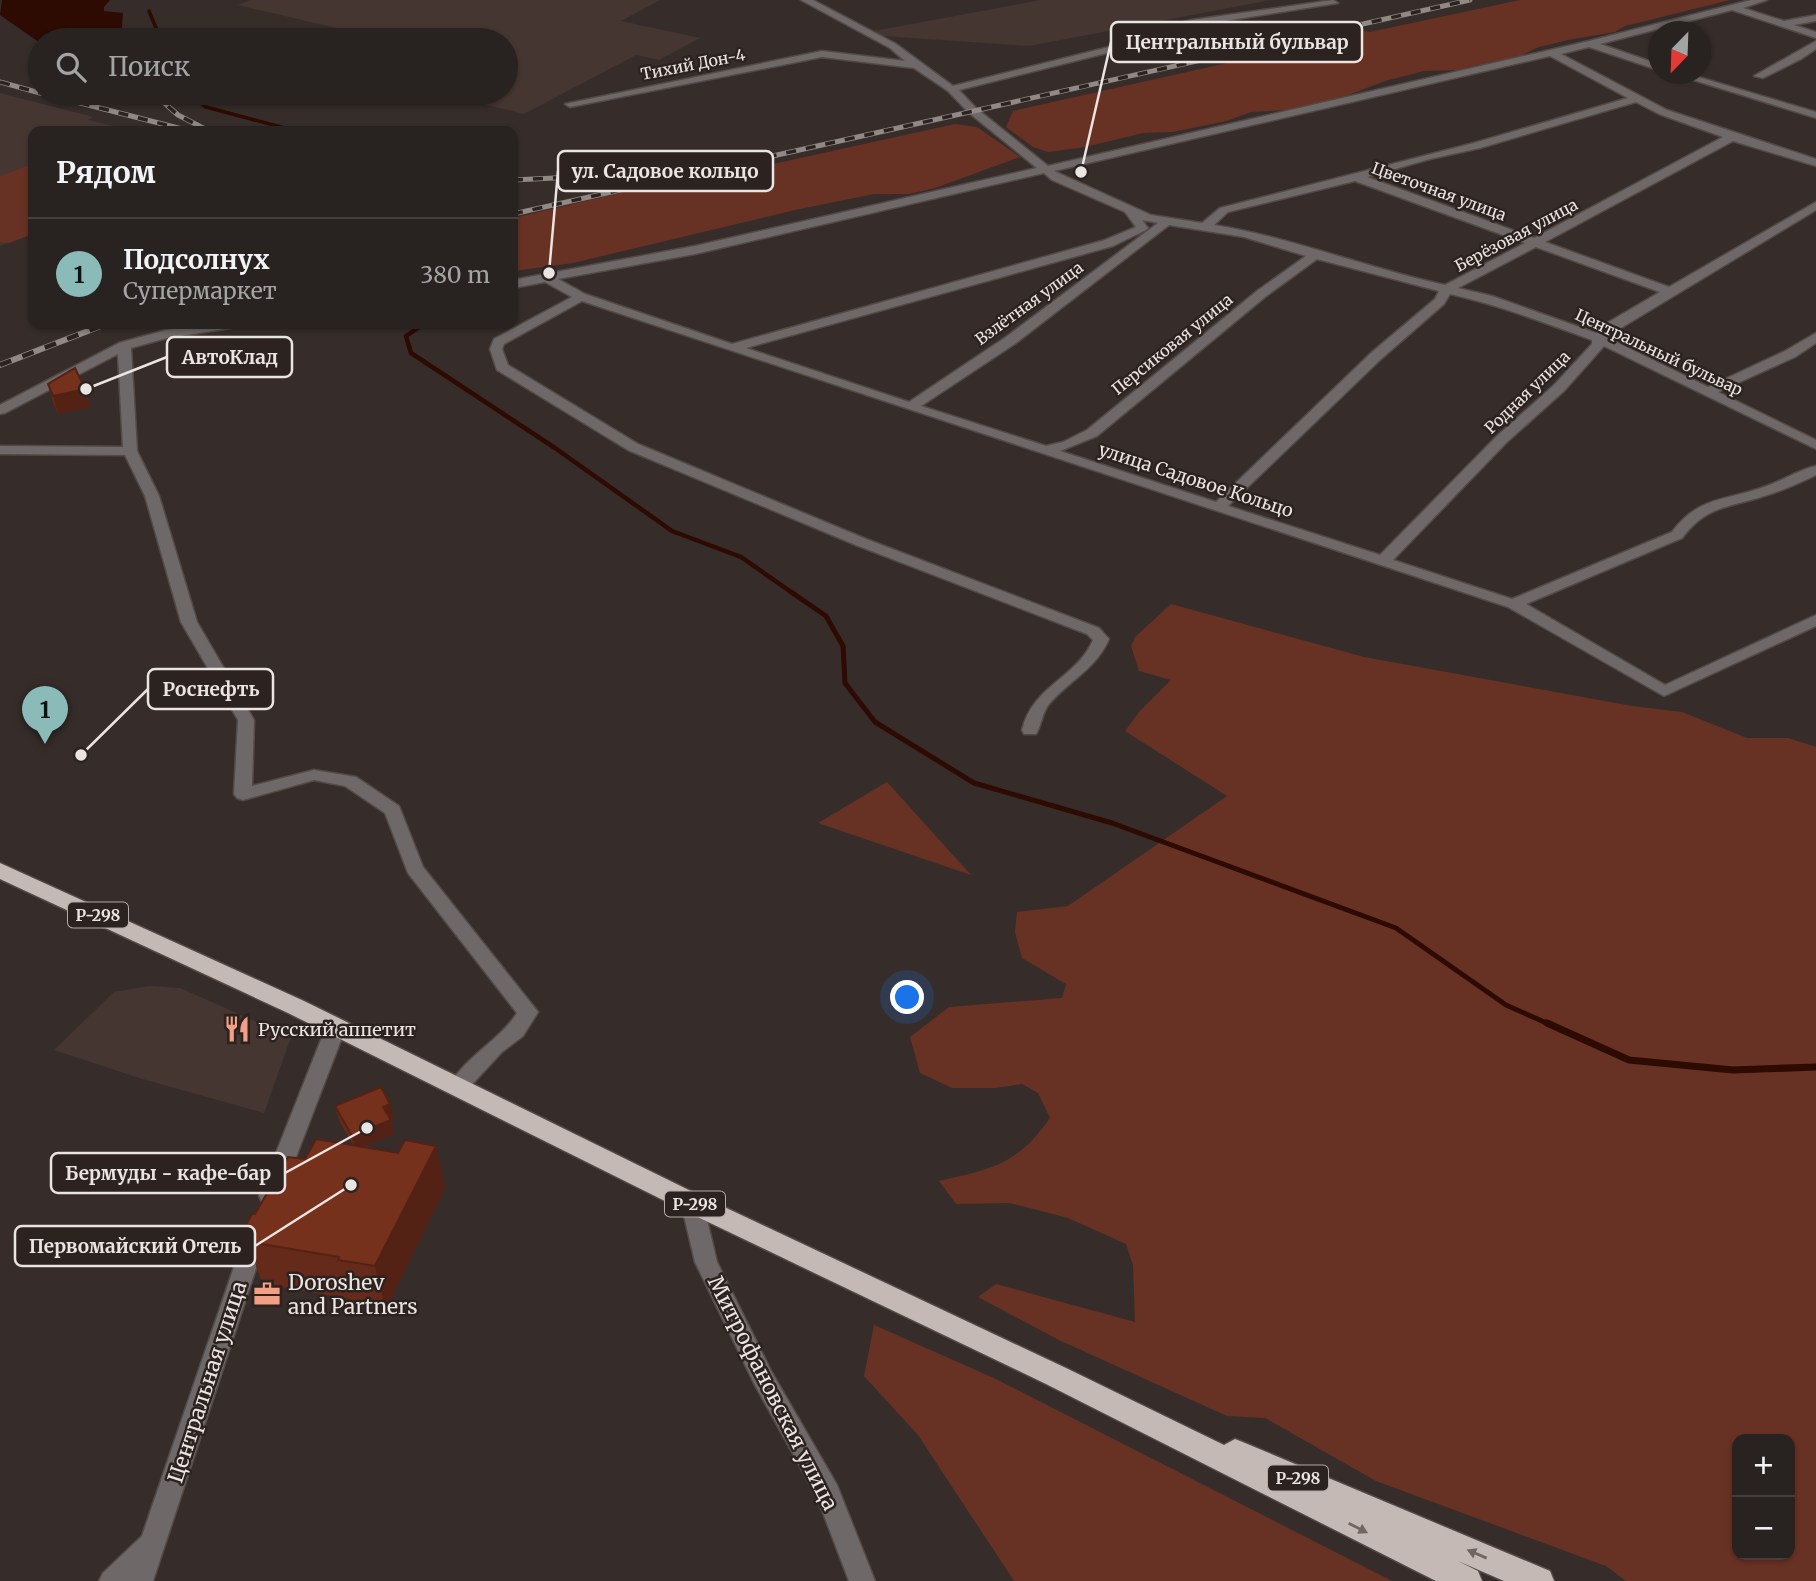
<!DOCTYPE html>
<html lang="ru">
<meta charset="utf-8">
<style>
body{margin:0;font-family:Merriweather,serif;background:#302a29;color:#f1f3f6}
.controls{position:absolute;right:21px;bottom:21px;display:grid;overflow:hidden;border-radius:14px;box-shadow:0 2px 5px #0004}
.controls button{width:63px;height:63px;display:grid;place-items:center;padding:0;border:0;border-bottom:2px solid #443f3e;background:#282220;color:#f1f3f6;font:35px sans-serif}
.compass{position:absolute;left:1648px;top:21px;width:63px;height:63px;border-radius:50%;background:#282220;box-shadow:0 2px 5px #0004;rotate:203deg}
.you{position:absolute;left:908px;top:998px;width:24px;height:24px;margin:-18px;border:5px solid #fff;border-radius:50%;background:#1a73e8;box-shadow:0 0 0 10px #1a73e833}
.badge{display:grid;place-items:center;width:46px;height:46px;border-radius:50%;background:#8bbbb9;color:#111;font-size:23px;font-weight:700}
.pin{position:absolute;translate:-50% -58px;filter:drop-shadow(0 2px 4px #0008)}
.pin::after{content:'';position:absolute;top:37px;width:24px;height:21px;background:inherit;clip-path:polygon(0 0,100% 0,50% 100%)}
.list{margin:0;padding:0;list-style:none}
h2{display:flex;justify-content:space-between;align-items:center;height:91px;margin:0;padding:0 28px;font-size:30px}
h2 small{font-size:23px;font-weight:400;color:#a5a4a5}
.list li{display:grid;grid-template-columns:46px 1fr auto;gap:21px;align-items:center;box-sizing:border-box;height:112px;padding:0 28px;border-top:2px solid #443f3e}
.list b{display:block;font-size:26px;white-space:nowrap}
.list p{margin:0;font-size:23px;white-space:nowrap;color:#a5a4a5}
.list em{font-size:23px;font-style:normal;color:#a5a4a5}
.icon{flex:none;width:38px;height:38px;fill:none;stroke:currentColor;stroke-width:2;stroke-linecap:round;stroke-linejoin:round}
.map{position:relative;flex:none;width:1816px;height:1581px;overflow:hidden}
.search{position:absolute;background:#282220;box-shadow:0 2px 5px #0004;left:28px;top:28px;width:490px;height:77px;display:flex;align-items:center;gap:18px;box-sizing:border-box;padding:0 24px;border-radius:38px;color:#a5a4a5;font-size:26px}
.panel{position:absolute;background:#282220;box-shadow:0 2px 5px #0004;left:28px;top:126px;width:490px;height:203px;border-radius:14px}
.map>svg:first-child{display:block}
</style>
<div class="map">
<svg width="1816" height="1581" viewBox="0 0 1816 1581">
<rect width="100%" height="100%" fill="#362d2a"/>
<g fill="#453631">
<polygon points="250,0 660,0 621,21 700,38 659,60 636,55 524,114 439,93 506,93 506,40 388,40 238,5"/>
<polygon points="1041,0 1271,0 1029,46 883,36 874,31"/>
<polygon points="0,93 93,117 88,120 135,131 33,131 33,234 0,246"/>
<polygon points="149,986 180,988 291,1037 264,1113 139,1078 54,1050 114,992"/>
</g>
<g fill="#673223" fill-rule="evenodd">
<polygon points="1520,0 1730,0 1625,26 1615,32 1568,40 1539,47 1520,56 1457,70 1424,71 1385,81 1343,97 1287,110 1251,112 1226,121 1173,132 1143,133 1085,147 1048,152 1033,147 1006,127 1013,111 1223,64 1251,56 1248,50 1347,28 1370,32"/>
<polygon points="955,124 977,127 1020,157 935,188 909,194 874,194 795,210 573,263 513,271 513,218 672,181 719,176"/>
<polygon points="33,164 33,234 9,243 0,242 0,176"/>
<path d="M1171 604 1364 657 1632 706 1682 712 1747 738H1788L1816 747V1581H1626L1606 1566 1376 1481 1265 1418 1227 1416 1061 1341 978 1297 996 1284 1135 1322 1133 1265 1126 1244 1068 1218 1010 1203 956 1204 939 1181C992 1169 1017 1165 1050 1118L1038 1093 1022 1084 996 1088H952L920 1073 910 1037 949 1007 1062 998 1066 984 1022 958 1015 932 1017 912 1068 906 1227 796 1125 731 1139 712 1171 680 1139 671 1131 646 1135 637ZM1737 1439H1790V1555H1737Z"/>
<polygon points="887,782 971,875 818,823"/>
<polygon points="874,1325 996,1379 1392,1581 1014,1581 918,1435 864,1376"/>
</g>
<polygon fill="#2d0a02" points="2,0 110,0 104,7 104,11 123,13 121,40 40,40 40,43 0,15"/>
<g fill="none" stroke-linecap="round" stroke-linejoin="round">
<g stroke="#2d0a02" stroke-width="3.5">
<polyline points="149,11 161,40"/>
<polyline points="185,93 206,107 296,131"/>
</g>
<polyline stroke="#2d0a02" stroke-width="4.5" points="424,324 406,336 411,353 555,448 672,531 741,557 794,594"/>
<polyline stroke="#2d0a02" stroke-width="5" points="791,592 826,616 843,646 845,683 875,722 974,783 1112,823 1396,928 1506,1005 1551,1025"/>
<polyline stroke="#2d0a02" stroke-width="7" points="1547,1023 1629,1060 1733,1070 1816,1067"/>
<g stroke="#534a47" stroke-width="3">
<g id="minor">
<path d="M801 0H813L896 44 953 86 1133 41 1146 31 1192 20 1333 0 1338 3 1192 26 1152 35 1139 45 959 90 976 108 1048 166 1589 41 1751 0H1767L1743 8 1784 21 1816 15V21L1794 25 1816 32V38L1732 10 1600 44 1658 64V70L1589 47 1561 54 1667 110 1816 159V166L1733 141 1545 242 1669 287 1816 202V210L1606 337 1708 387 1785 351 1816 333V343L1795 357 1718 392 1816 440V449L1604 346 1564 391 1506 443 1393 560 1512 599 1672 532C1699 496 1725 501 1764 487 1782 481 1798 470 1816 466V475C1799 483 1782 491 1764 496 1728 508 1707 505 1682 538L1526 604 1665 685 1816 615V626L1664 696 1508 607 582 301 504 344 502 349 508 365 638 444 866 539 1099 628 1109 639C1096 669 1070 680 1049 704 1042 713 1042 724 1036 734H1024L1022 730C1033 685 1076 679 1093 640L1087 634 856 545 628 450 497 370 490 349 494 339 572 297 545 282 513 288V280L695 246 1037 168 968 112 948 91 914 68 822 57 570 107 565 104 822 51 905 61 890 48ZM1550 56 1628 98 1474 143 1220 208 1202 223 1151 215 1054 171ZM1636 102 1659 114 1723 137 1534 238 1367 177 1430 159 1480 148ZM1044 173 1052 180 1125 212 1136 227 1105 240 732 344 585 294 558 279 695 254ZM1355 181 1525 243 1445 285C1367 268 1293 238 1214 225L1228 212ZM1142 220 1158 223 1006 337 909 402 746 348 1113 246 1146 230 1148 228ZM1169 225 1244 237 1306 256 1257 291 1087 430 1063 442 1046 446 921 406 1016 343ZM1536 247 1660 292 1602 326 1596 333 1492 296 1458 288ZM1317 259 1439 291 1435 299 1371 353 1216 502 1060 451 1097 436 1265 297ZM1450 294C1499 305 1545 323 1592 340V344L1554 385 1496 437 1380 555 1228 506 1381 359 1444 304Z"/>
<polygon points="1816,41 1816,49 1801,59 1763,78 1754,76"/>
<polygon points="1674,74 1688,74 1816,112 1816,118"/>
<path d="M208 324H237L231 328 167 338 131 348 137 451 159 496 197 622 254 720 252 786 314 770 356 777 399 806 423 867 538 1012 523 1036 502 1052 465 1092 458 1095 451 1092 448 1087C465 1057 499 1041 517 1013L408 873 385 813 345 786 314 780 243 800 237 798 234 794 238 720 181 622 145 496 125 455 0 454V446L123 447 118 354 5 413 0 414V405L119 343 166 330Z"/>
<polygon points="336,1020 343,1022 346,1027 281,1196 278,1202 270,1204 262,1202 259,1196 326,1027 329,1022"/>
<polygon points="692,1194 700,1197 703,1203 717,1262 771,1371 837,1485 875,1581 849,1581 817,1497 755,1385 695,1262 681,1203 684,1197"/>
<polygon points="258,1220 266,1223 269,1229 153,1581 99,1581 103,1573 142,1536 247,1229 250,1223"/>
</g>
</g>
<g stroke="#534a47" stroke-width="3">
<polygon id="highway" points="0,863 304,1001 701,1196 1066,1368 1224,1445 1235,1439 1245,1443 1550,1571 1554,1581 1504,1581 1458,1561 1478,1571 1482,1581 1436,1581 1046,1384 683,1210 288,1013 0,879"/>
</g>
<use href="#minor" fill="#6e6968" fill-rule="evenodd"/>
<use href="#highway" fill="#c5b9b5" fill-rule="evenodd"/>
<g stroke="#908986" stroke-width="5">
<g id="rail-far1">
<polyline points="0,82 40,93"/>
<polyline points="41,93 190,131"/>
<polyline points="153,93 178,115 209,131"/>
<polyline points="513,180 595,176 684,166"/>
<polyline points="513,214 1470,0"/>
</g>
</g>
<g stroke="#908986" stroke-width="6">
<polyline id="rail" points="0,365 106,324"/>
</g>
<use href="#rail-far1" stroke="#2c2320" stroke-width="3.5" stroke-dasharray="10" stroke-linecap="butt"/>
<use href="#rail" stroke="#2c2320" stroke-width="4.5" stroke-dasharray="12" stroke-linecap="butt"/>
</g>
<g fill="#652a19">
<polygon points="48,384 85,389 90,407 58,414 53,402"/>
<polygon points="335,1106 394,1118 391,1119 394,1134 363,1147 398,1153 436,1146 445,1188 386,1309 350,1302 349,1299 263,1284 258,1272 245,1230 255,1214 305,1159 353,1145 339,1120"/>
</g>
<g fill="#532214">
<polygon points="85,389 90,407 58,414 53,396"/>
<polygon points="390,1104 394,1118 386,1121 383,1107"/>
<polygon points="391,1120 394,1134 355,1150 352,1136"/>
<polygon points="436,1146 445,1188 386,1309 375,1266"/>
</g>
<g fill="#76311d" stroke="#532214" stroke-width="2">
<polygon points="75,368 85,389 53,396 48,384"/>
<polygon points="381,1087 390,1104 383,1107 391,1120 352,1136 335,1106"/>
<polygon points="316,1139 398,1153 405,1140 436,1146 375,1266 338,1260 339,1257 250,1242 245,1230 248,1221 252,1214 255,1214 288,1157 305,1159"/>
</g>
<defs><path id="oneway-solid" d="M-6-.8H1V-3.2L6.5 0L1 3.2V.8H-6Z" transform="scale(1.75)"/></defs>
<g fill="#716663">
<use href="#oneway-solid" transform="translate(1358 1528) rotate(27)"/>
<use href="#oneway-solid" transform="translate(1477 1554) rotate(-157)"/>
</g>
<defs>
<g id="restaurant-bare" transform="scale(2.1)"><path d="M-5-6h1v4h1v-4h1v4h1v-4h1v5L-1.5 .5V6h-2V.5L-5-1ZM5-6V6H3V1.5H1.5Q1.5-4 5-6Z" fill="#f39f86" stroke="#2c2320" stroke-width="2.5" paint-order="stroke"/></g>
<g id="office-bare" transform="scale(2.1)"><path d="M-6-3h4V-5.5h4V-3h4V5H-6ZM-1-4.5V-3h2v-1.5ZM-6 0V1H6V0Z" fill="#f39f86" stroke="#2c2320" stroke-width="2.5" paint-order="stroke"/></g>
</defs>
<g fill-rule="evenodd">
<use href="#restaurant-bare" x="237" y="1029"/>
<use href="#office-bare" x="267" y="1294"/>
</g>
<g text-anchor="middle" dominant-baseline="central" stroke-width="5" stroke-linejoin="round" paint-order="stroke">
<g font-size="16" fill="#eae4e2" stroke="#2c2320">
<text transform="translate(693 64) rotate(-11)">Тихий Дон-4</text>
<text transform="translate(1439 191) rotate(20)">Цветочная улица</text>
<text transform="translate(1516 235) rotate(-28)">Берёзовая улица</text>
<text transform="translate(1029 303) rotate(-36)">Взлётная улица</text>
<text transform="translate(1172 344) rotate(-39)">Персиковая улица</text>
<text transform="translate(1659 352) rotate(25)">Центральный бульвар</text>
<text transform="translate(1527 392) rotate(-44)">Родная улица</text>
</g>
<g fill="#2c2320" stroke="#b1aaa8" stroke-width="2">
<rect x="68" y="902.5" width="60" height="25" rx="5"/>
<rect x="665" y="1191.5" width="60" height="25" rx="5"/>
<rect x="1268" y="1465.5" width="60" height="25" rx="5"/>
</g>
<g font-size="16" font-weight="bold" fill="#eae4e2">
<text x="98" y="915">Р-298</text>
<text x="695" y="1204">Р-298</text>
<text x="1298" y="1478">Р-298</text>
</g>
<g font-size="18" fill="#eae4e2" stroke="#2c2320">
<text transform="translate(1196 480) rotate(18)">улица Садовое Кольцо</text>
</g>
<g font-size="18" fill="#eae4e2" stroke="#2c2320" text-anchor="start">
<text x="258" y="1029">Русский аппетит</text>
</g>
<g font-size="21" fill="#eae4e2" stroke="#2c2320" text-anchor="start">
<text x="288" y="1282">Doroshev<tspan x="288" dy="24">and Partners</tspan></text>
</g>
<g font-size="21" fill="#eae4e2" stroke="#2c2320">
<text transform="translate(207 1382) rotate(-72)">Центральная улица</text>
<text transform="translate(773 1393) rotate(63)">Митрофановская улица</text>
</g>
</g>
<path fill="none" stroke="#eae4e2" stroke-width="2.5" d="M1081 172L1111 42M549 273L558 171M86 389L167 357M81 755L148 689M367 1128L285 1173M351 1185L255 1246"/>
<g fill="#eae4e2" stroke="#2c2320" stroke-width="2.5">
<circle cx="1081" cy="172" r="7"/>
<circle cx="549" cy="273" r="7"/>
<circle cx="86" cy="389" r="7"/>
<circle cx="81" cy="755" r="7"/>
<circle cx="367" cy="1128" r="7"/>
<circle cx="351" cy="1185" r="7"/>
</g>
<g fill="#2c2320" stroke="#eae4e2" stroke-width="2.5">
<rect x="1111" y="22" width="251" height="40" rx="7"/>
<rect x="558" y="151" width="215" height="40" rx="7"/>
<rect x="167" y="337" width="125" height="40" rx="7"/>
<rect x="148" y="669" width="125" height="40" rx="7"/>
<rect x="51" y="1153" width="234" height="40" rx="7"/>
<rect x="15" y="1226" width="240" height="40" rx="7"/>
</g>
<g font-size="19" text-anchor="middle" font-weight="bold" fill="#eae4e2">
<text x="1237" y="49">Центральный бульвар</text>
<text x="665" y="178">ул. Садовое кольцо</text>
<text x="230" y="364">АвтоКлад</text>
<text x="211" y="696">Роснефть</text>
<text x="168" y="1180">Бермуды - кафе-бар</text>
<text x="135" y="1253">Первомайский Отель</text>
</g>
</svg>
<div class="controls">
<button>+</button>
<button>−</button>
</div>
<svg class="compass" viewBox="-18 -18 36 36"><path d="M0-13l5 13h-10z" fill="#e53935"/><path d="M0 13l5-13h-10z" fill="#a5a4a5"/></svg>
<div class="you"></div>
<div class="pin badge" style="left:45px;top:744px">1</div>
<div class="search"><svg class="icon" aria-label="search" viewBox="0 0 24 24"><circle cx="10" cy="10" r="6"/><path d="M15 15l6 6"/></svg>Поиск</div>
<section class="panel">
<h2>Рядом<small></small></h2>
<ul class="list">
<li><span class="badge">1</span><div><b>Подсолнух</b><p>Супермаркет</p></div><em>380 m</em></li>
</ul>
</section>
</div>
